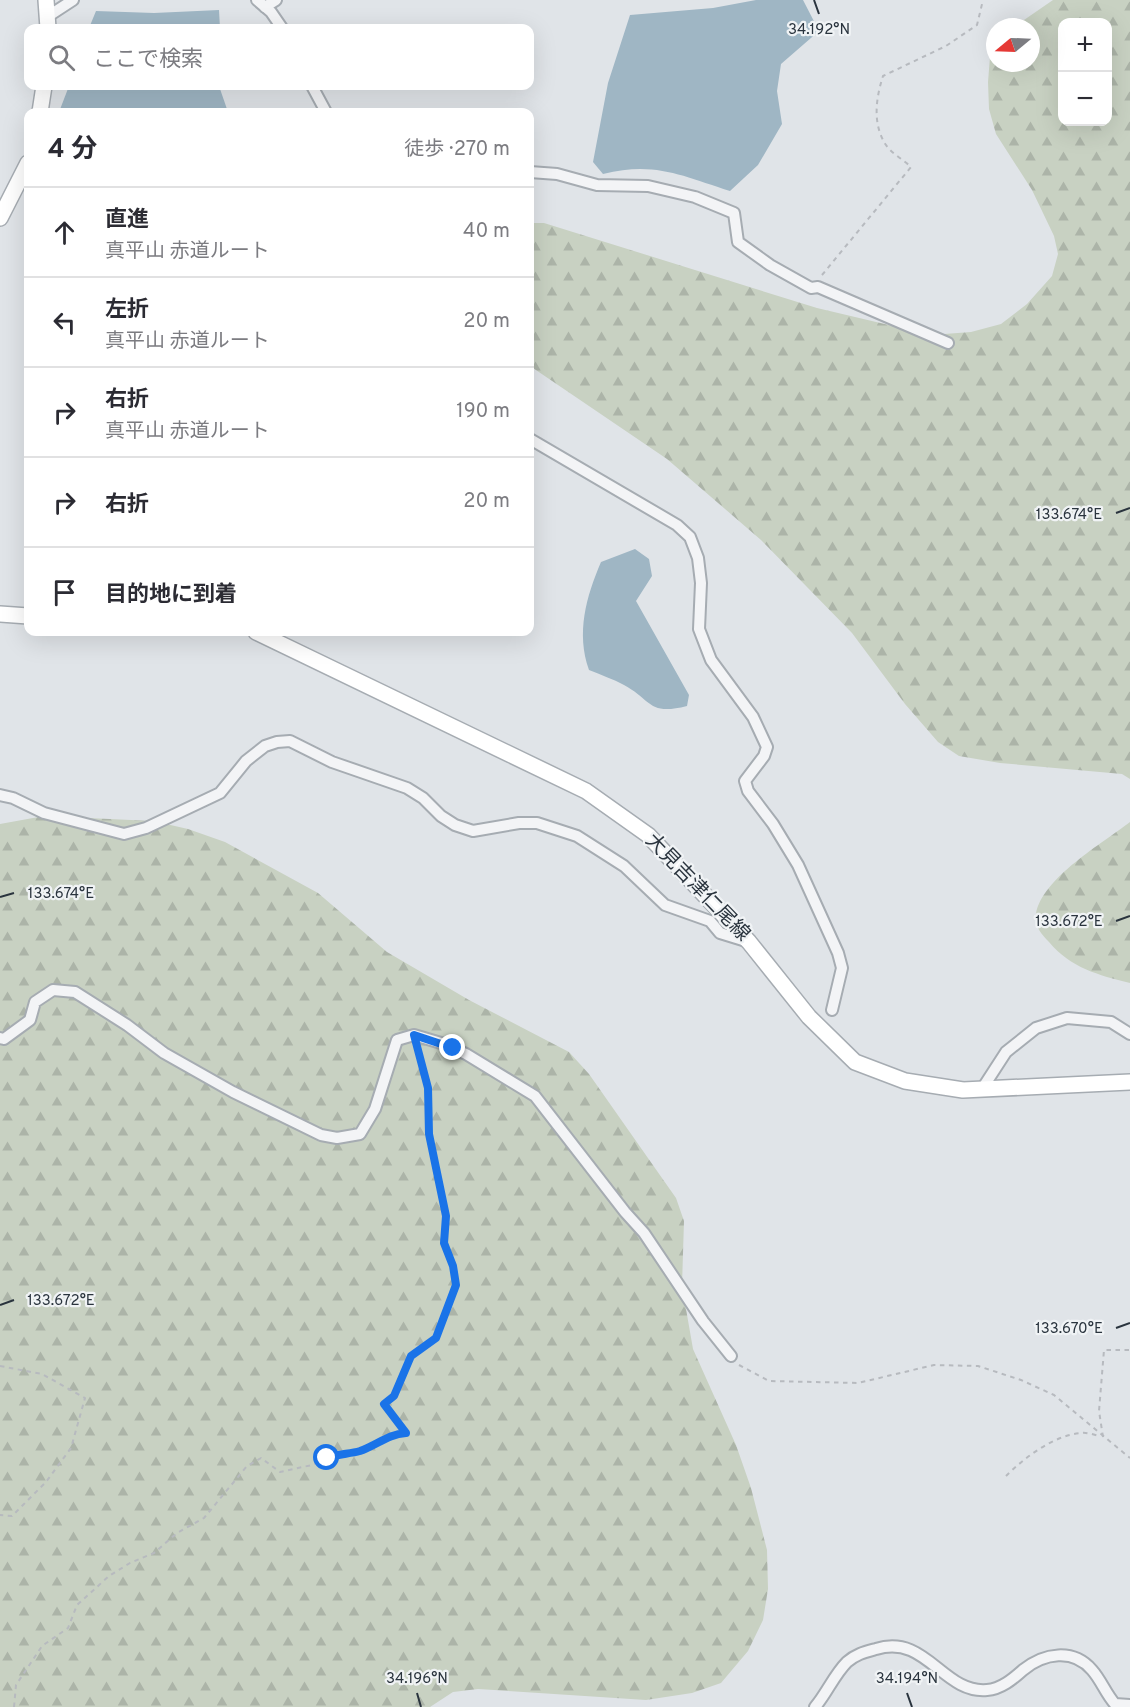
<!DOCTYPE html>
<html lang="ja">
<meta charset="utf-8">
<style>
body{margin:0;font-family:Overpass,"Noto Sans JP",sans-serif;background:#f7f7f7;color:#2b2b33}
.controls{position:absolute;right:18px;top:18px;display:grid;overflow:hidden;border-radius:12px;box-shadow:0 6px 24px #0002}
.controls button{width:54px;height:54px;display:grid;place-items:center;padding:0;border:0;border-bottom:2px solid #e1e1e2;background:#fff;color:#2b2b33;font:30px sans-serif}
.compass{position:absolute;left:986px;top:18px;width:54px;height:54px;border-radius:50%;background:#fff;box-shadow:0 6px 24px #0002;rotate:251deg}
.stop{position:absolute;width:18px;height:18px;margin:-14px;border:4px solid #1a73e8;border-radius:50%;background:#fff}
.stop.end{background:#1a73e8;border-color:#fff;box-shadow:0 2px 6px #0008}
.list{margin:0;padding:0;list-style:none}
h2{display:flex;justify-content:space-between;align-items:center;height:78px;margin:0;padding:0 24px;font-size:26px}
h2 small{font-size:20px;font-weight:400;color:#7c7c81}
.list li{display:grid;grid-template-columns:39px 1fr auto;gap:18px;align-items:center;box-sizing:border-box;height:90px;padding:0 24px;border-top:2px solid #e1e1e2}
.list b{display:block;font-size:22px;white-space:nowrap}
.list p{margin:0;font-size:20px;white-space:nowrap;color:#7c7c81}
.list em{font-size:20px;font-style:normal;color:#7c7c81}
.icon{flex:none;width:33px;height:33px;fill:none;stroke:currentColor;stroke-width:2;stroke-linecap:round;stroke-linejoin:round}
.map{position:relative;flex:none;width:1130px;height:1707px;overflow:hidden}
.search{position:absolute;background:#fff;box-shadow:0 6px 24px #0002;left:24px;top:24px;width:510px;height:66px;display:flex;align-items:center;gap:15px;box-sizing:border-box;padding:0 21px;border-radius:12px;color:#7c7c81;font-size:22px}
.panel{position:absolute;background:#fff;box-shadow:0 6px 24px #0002;left:24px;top:108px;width:510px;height:528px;border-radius:12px}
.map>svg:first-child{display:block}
</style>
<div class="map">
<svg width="1130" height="1707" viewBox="0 0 1130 1707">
<defs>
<pattern id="forest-firs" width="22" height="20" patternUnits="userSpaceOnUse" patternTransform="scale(1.5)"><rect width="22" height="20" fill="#c8d1c2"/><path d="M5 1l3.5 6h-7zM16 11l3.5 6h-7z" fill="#acb4a8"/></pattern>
</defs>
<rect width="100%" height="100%" fill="#e0e4e8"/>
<g fill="url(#forest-firs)" fill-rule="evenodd">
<path d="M1053 0H1130V779L1122 774 1000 763 959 756 938 742 905 704 852 633 761 540 667 459 530 366V223H544L817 308 931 335 971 332 1001 324 1027 304 1052 276 1058 254 1054 236 1032 190 996 134 989 109 988 82 990 57 995 42V63H1031V27H1014ZM1062 22H1108V122H1062Z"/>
<polygon points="44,816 153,821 188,829 225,842 318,893 387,952 469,1000 569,1052 589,1074 676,1198 684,1221 682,1286 693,1349 736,1445 751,1488 767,1550 768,1589 763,1620 748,1651 721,1683 692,1693 646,1700 478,1689 453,1692 430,1707 0,1707 0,824"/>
<path d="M1130 822V983C1098 975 1071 968 1049 942 1042 935 1034 926 1036 914 1042 878 1103 843 1130 822Z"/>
</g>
<g fill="#9fb6c4">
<path d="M756 0H803L819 31 781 64 777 91 782 124 758 165 730 191C682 176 655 161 603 174L593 162 608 83 630 15 713 8Z"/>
<polygon points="219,10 220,28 89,28 96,11 154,13"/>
<polygon points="69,86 219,86 228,112 59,112"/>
<path d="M635 549 649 559 652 576 636 601 689 695 687 706C648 716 652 700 624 685 613 679 601 675 589 670 576 633 586 597 601 562Z"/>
</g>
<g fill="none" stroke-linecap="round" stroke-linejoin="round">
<g stroke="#a6acb2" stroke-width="14">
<g id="minor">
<polyline points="257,0 271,12 282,28"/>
<polyline points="265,7 276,0"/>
<polyline points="47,17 73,0"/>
<polyline points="312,86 326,112"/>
<polyline points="530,172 557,174 597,185 648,186 695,197 734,213 738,242 770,265 811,288 818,287 948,343"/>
<polyline points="530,439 677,525 690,537 698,558 701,583 699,629 711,660 753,717 767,747 764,756 745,781 748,791 773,824 798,865 838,953 842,968 832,1010"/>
<polyline points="0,795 13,798 44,813 124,834 146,828 220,793 246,761 265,746 277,742 290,741 332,762 407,788 423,798 441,816 455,825 473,831 519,823 537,823 577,836 624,866 665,905 710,921 720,933 746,941"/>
<polyline points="0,1038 4,1039 30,1020 35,1002 53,990 75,992 127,1025 164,1053 233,1092 321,1135 337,1138 360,1134 375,1109 397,1040 414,1035 441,1043 466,1054 535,1096 625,1212 644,1233 703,1321 731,1356"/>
<polyline points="982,1089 1006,1052 1036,1028 1067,1018 1111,1022 1130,1034"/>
<path d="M815 1707C827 1693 834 1675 847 1662 856 1654 865 1652 876 1649 926 1633 943 1694 987 1690 1001 1689 1013 1679 1023 1670 1044 1653 1073 1648 1092 1670 1101 1680 1106 1694 1115 1704L1130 1705"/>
</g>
</g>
<g stroke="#a6acb2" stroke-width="18">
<g id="secondary">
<polyline points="46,0 48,28"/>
<polyline points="40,112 44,86"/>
<polyline points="0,218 28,163"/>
<polyline points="0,614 28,616"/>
<polyline points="256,632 586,791 648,835 749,942 809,1017 855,1062 905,1081 963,1090 1130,1082"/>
</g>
</g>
<g stroke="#b7babf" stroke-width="2" stroke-dasharray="4.5 4.5" stroke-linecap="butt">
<path d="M822 275 911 167C904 160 891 153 886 145 872 124 876 98 883 76L946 46 977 25 983 0"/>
<polyline points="739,1365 769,1381 858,1383 934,1365 978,1366 1021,1380 1054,1395 1130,1458"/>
<polyline points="0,1366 42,1374 85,1398 71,1448 46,1482 12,1516 0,1515"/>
<polyline points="1103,1437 1099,1411 1104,1350 1130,1350"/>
<path d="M1006 1476C1024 1458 1054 1435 1081 1433 1087 1432 1094 1435 1100 1436"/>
<polyline points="14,1707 16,1685 42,1646 68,1628 77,1605 109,1576 130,1563 154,1553 177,1533 204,1518 247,1466 261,1458 280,1472 312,1465 342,1452 359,1451 393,1434 406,1433 384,1404 394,1396 411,1356 436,1338 456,1285 453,1265 443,1243 446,1216 429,1134 428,1088 418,1050"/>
</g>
<use href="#minor" stroke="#f3f4f6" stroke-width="10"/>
<use href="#secondary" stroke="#fff" stroke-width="15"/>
</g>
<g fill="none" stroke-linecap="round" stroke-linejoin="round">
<path stroke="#1a73e8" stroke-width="8" d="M327 1458C338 1454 349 1454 360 1451 377 1445 388 1434 406 1433L384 1404 394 1396 411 1356 436 1338 456 1285 453 1266 444 1243 446 1216 429 1134 428 1088 414 1035 453 1048"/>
</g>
<path fill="none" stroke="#2a343e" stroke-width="2" d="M814 0 819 14M1116 513 1130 508M0 897 14 893M1116 921 1130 916M0 1305 14 1300M1116 1328 1130 1323M417 1693 421 1707M907 1693 912 1707"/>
<g text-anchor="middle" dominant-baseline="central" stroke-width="4.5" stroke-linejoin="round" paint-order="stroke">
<g font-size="20" fill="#2a343e" stroke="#f0f3f5">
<text transform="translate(697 888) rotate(46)">大見吉津仁尾線</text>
</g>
</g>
<g font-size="15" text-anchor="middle" fill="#2a343e" stroke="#f0f3f5" stroke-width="4.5" stroke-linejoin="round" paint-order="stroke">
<text x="819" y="34">34.192°N</text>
<text x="1069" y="519">133.674°E</text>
<text x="61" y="898">133.674°E</text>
<text x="1069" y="926">133.672°E</text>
<text x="61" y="1305">133.672°E</text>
<text x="1069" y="1333">133.670°E</text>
<text x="417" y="1683">34.196°N</text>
<text x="907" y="1683">34.194°N</text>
</g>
</svg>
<div class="controls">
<button>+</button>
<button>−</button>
</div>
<svg class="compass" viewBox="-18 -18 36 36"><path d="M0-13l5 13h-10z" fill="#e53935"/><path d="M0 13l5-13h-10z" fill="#7c7c81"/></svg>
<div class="stop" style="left:327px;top:1458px"></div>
<div class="stop end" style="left:453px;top:1048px"></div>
<div class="search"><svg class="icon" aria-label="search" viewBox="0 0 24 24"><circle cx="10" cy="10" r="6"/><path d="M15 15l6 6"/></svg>ここで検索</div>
<section class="panel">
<h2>4 分<small>徒歩 · 270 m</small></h2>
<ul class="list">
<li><svg class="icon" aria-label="ahead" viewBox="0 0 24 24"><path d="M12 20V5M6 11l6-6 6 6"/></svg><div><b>直進</b><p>真平山 赤道ルート</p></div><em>40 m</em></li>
<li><svg class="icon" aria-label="left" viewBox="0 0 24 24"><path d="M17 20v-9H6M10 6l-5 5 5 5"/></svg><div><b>左折</b><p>真平山 赤道ルート</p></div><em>20 m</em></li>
<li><svg class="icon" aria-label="right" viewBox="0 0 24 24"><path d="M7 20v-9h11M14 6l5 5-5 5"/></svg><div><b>右折</b><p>真平山 赤道ルート</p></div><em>190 m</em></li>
<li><svg class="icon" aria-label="right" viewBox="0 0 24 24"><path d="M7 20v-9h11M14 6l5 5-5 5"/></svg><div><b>右折</b></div><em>20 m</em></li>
<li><svg class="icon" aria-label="arrive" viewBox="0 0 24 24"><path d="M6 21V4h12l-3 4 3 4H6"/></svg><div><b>目的地に到着</b></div></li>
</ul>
</section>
</div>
